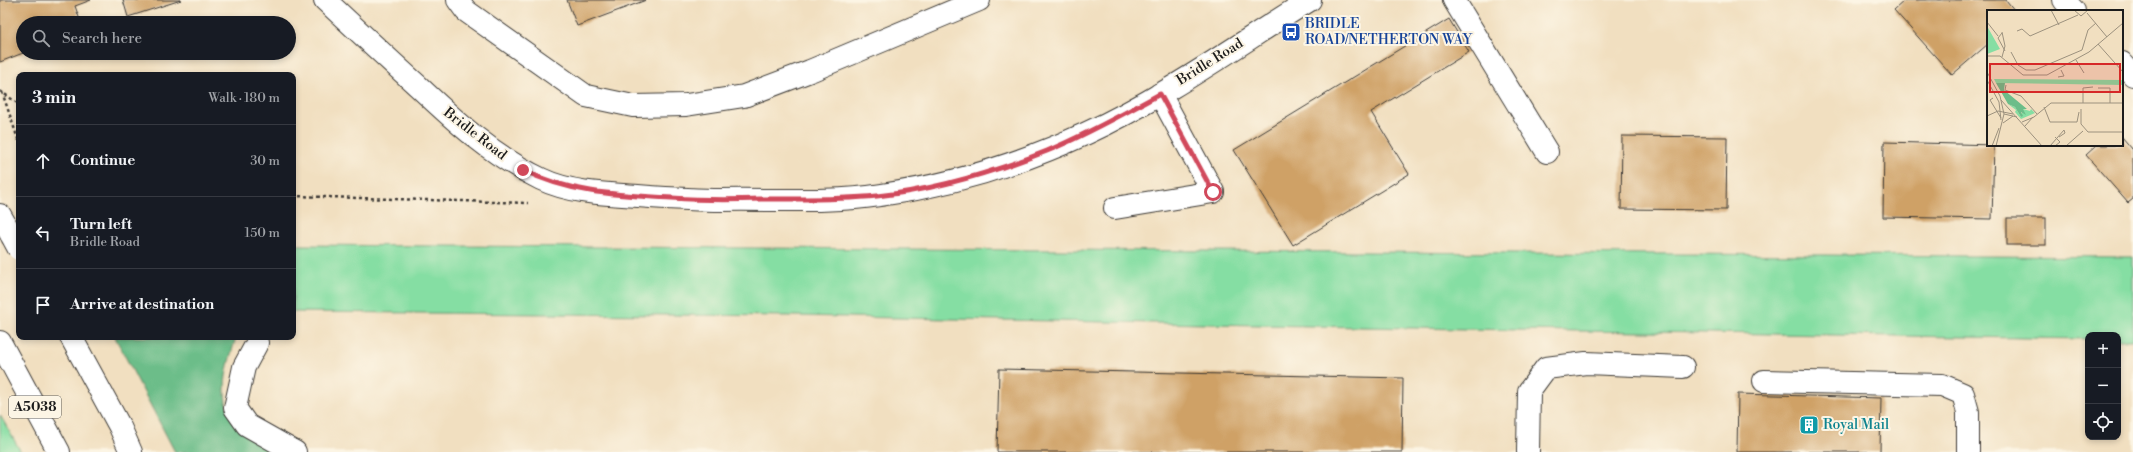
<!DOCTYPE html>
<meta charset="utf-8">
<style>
body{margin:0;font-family:"Libre Bodoni",serif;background:#242831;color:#f1f3f6}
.controls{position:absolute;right:12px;bottom:12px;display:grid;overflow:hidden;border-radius:8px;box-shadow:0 2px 6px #0003}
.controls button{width:36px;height:36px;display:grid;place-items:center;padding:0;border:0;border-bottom:1px solid #363941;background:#171b24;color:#f1f3f6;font:20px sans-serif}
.stop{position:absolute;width:12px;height:12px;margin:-9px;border:3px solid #d1495b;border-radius:50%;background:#fff}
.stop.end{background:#d1495b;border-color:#fff;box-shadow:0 1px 4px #0008}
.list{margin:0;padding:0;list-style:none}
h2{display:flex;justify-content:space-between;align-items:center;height:52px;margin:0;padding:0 16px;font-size:17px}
h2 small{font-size:13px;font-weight:400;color:#9ea1a6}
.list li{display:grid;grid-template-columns:26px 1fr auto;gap:12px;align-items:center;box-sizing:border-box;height:72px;padding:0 16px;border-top:1px solid #363941}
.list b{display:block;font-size:15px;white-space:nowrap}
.list p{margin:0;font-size:13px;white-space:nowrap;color:#9ea1a6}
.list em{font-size:13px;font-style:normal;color:#9ea1a6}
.icon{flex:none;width:22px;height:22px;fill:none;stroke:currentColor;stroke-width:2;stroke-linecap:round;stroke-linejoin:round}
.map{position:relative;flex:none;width:2133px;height:452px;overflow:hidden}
.search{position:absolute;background:#171b24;box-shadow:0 2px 6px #0003;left:16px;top:16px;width:280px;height:44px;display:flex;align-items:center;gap:10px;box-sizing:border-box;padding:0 14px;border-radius:22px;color:#9ea1a6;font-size:15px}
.panel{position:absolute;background:#171b24;box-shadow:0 2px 6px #0003;left:16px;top:72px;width:280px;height:268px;border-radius:8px}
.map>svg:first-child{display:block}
</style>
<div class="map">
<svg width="2133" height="452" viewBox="0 0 2133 452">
<rect width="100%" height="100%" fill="#fcf5e5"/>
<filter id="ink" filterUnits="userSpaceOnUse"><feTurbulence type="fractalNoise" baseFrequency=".025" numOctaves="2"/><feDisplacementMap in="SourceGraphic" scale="8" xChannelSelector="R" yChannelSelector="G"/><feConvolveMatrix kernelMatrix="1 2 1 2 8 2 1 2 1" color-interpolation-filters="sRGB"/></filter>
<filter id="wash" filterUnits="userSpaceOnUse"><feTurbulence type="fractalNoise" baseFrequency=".012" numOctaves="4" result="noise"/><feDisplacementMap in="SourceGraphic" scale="16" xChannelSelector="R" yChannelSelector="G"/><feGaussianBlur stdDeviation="0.9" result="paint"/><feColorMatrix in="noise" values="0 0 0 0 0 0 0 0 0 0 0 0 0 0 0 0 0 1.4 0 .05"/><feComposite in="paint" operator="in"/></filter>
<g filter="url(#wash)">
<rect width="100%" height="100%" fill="#f1dfc0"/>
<g fill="#85dea3" stroke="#507d60">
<polygon points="293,245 2133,257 2133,340 2118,340 2118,335 2088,335 2088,339 1516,330 796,316 293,312"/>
<polygon points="0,415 21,452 0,452"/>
</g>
<path fill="#6cbd89" stroke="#446c52" d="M115 337H236C229 361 218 392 231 416 235 424 264 445 273 452H175Z"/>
<g id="blocks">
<g fill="#cfa166">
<polygon points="0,0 91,0 75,6 81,23 23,23 23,53 0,62"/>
<polygon points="123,0 181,0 128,17"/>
<polygon points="567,0 646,0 577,26"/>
<polygon points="1905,0 2006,0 2015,11 1988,11 1988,44 1952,75 1894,10"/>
<polygon points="1449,19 1469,52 1371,112 1409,174 1293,245 1234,150"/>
<polygon points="1622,136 1727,137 1726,210 1621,209"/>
<polygon points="2122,137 2133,150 2133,199 2128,203 2086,155 2097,145 2122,145"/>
<polygon points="1884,142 1994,145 1992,219 1883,217"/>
<rect x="2007" y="218" width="39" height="27"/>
<polygon points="999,369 1403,378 1402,452 997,452"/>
<polygon points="1738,394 1881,398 1880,452 1737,452"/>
</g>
</g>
</g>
<g filter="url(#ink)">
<use href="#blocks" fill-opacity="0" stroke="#3c3935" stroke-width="1"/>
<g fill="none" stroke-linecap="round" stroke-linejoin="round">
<g stroke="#3c3935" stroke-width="24">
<g id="minor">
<path d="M325 0C356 29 387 58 418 86 456 122 493 156 541 179 570 193 606 194 638 196 666 198 693 200 721 200 774 199 829 203 881 195 952 185 1022 163 1087 133 1165 97 1237 45 1310 0"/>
<polyline points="458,0 466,11 586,96 633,106 686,105 744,96 810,71 979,0"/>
<polyline points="1454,0 1547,152"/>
<polyline points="2064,0 2074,11"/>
<polyline points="2122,63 2133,75"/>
<polyline points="1115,208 1213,192 1160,94"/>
<polyline points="257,343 244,367 235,408 247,425 295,452"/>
<polyline points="1764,381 1942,385 1963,394 1968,412 1968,452"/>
<polyline points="1528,452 1529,391 1546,368 1586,363 1683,367"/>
</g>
</g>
<g stroke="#3c3935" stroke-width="24">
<g id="major">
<polyline points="0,215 12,236"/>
<polyline points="71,337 120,427 131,452"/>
<polyline points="0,342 59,452"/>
</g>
</g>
<g stroke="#3c3935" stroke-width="2.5" stroke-dasharray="3 3" stroke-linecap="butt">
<polyline points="0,91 19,104"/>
<polyline points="2,92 19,142"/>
<polyline points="293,196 528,203"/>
</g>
<use href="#minor" stroke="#fff" stroke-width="22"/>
<use href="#major" stroke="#fff" stroke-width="22"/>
<g stroke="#3c3935" stroke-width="24" stroke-linecap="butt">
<polyline id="major-bridge" points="12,236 19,249"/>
</g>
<use href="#major-bridge" stroke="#fff" stroke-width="22"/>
</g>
</g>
<g fill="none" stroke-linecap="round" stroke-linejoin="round" filter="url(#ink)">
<path stroke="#d1495b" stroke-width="5" d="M523 170C571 194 619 195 672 198 701 200 731 200 761 199 800 199 839 200 877 196 934 190 994 172 1047 151 1086 135 1123 114 1160 94L1213 192"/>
</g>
<defs>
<g id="bus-square" transform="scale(1)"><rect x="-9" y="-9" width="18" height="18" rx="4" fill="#1a4fb4" stroke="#fcf5e5"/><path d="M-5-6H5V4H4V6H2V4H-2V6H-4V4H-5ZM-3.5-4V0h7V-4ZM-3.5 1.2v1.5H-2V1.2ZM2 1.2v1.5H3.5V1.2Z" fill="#fff"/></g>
<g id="building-square" transform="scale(1)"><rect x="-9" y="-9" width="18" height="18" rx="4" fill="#0f9aa8" stroke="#fcf5e5"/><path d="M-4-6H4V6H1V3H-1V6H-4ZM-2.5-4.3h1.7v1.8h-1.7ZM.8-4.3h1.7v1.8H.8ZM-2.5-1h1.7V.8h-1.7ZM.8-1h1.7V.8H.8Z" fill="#fff"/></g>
</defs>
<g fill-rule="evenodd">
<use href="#bus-square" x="1291" y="32"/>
<use href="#building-square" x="1809" y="425"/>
</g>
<g text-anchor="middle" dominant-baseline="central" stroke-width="4" stroke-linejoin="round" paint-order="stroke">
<rect fill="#fcf5e5" stroke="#5f5d58" stroke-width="1" x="9" y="396" width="52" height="22" rx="3"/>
<g font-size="13" font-weight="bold" fill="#1c1c1c">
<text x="35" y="407">A5038</text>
</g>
<g font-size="14" fill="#164399" stroke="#fcf5e5" text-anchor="start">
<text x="1305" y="24">BRIDLE<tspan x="1305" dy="16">ROAD/NETHERTON WAY</tspan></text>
</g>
<g font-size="14" fill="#1c1c1c" stroke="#fcf5e5">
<text transform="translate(1210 62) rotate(-32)">Bridle Road</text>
<text transform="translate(475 134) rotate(38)">Bridle Road</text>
</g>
<g font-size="14" fill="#0d838f" stroke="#fcf5e5" text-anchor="start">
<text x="1823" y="425">Royal Mail</text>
</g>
</g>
<g transform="translate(1987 10)">
<rect width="136" height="136" fill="#f1dfc0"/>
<path d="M0 16 13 39 0 44ZM7 69 136 70V75L9 73ZM21 94 28 97 34 107 36 99 43 101 44 99 48 103 34 109 28 102 29 100Z" fill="#85dea3"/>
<path d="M9 73H18L17 80 40 99H36L39 105 34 102 36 106 34 107 28 97 21 94Z" fill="#6cbd89"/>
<path fill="none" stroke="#9c917e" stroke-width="1" d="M64 0 72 15M87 0 94 6 101 0M100 3 120 27M0 12 11 26M30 21 35 19 43 26 91 5M15 22 18 36 15 47M15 23 11 28 18 41M111 34 136 62M24 42 31 55 39 60H48L95 40 101 20 109 13M0 46H13L36 65H60L102 42 136 13M89 50 97 63M0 62 13 86 17 104 9 136M71 67 77 66 74 60M0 70 12 92 14 110M19 75 18 80 34 86 50 104M111 78H123V93M6 88 3 90 14 108M14 90 55 136M96 93V78L106 77M57 97 63 112H90L92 102M94 99V114L101 122H136M17 104 30 107M0 106 11 101 26 104M35 112 47 107 64 93H136M16 113 26 106M38 116 46 107M68 127 73 132 68 136M5 136 12 118M63 136 77 120 78 123 72 127M79 136 96 121"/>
<path fill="#d62828" fill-opacity="0.15" stroke="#d62828" stroke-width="2" d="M3 54H133V82H3Z"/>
<rect width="136" height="136" fill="none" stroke="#1c1c1c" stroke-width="2"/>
</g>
</svg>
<div class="controls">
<button>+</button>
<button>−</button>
<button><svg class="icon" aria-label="locate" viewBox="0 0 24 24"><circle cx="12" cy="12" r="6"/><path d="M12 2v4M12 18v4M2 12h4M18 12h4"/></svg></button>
</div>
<div class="stop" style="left:1213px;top:192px"></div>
<div class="stop end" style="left:523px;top:170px"></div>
<div class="search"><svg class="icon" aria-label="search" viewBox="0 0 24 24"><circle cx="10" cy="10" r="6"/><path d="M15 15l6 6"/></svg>Search here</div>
<section class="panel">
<h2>3 min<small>Walk · 180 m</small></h2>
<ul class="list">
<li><svg class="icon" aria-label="ahead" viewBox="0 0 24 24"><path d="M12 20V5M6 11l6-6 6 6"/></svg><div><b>Continue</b></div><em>30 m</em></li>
<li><svg class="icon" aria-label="left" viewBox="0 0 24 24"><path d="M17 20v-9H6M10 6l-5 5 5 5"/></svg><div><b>Turn left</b><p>Bridle Road</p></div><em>150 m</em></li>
<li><svg class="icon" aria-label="arrive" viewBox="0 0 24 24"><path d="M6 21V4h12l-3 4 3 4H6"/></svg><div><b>Arrive at destination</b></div></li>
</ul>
</section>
</div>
